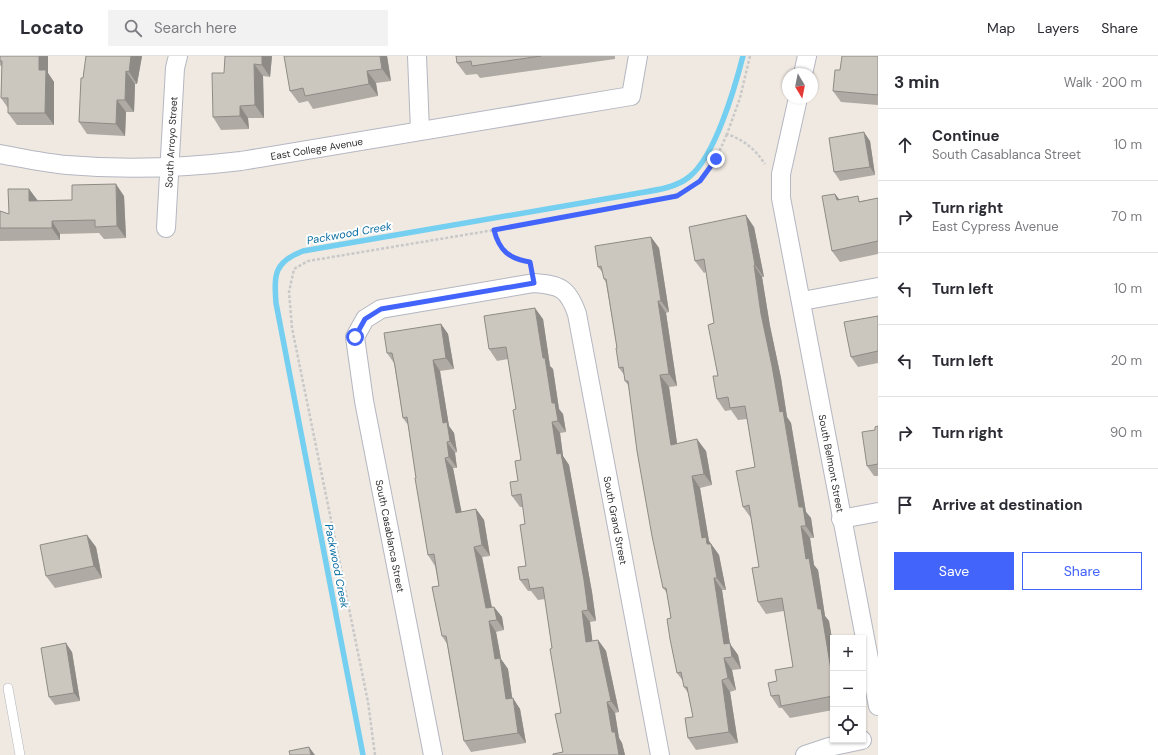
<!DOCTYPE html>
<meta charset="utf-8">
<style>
body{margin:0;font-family:"DM Sans",sans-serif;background:#f2f2f3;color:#2b2b33}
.controls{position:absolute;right:12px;bottom:12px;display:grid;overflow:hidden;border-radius:0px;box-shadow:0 1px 3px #0004}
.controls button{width:36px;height:36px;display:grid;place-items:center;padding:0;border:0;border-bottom:1px solid #e1e1e2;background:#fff;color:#2b2b33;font:20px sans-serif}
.compass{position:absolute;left:782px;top:12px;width:36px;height:36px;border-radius:50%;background:#fff;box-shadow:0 1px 3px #0004;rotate:170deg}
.stop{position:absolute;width:12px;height:12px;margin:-9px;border:3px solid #4264fb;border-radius:50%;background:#fff}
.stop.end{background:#4264fb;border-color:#fff;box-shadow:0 1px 4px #0008}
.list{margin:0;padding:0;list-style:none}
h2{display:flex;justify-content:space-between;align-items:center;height:52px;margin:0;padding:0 16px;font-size:17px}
h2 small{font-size:13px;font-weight:400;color:#7c7c81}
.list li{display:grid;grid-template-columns:26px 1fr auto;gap:12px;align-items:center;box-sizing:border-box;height:72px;padding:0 16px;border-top:1px solid #e1e1e2}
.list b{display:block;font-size:15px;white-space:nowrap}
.list p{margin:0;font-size:13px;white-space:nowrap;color:#7c7c81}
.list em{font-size:13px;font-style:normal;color:#7c7c81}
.actions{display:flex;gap:8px;padding:12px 16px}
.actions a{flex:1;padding:9px 0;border:1px solid #4264fb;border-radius:0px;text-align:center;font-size:14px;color:#4264fb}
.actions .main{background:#4264fb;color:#fff}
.icon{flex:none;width:22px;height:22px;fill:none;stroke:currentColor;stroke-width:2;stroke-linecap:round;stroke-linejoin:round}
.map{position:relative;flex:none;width:878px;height:699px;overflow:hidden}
header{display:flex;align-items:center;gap:24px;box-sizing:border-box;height:56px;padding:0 20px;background:#fff;border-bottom:1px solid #e1e1e2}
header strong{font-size:19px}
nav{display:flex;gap:22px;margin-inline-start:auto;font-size:14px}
.search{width:280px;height:36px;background:#f2f2f3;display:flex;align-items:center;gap:10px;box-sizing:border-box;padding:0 14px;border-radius:0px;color:#7c7c81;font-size:15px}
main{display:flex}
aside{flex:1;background:#fff}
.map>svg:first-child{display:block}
</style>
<header>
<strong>Locato</strong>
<div class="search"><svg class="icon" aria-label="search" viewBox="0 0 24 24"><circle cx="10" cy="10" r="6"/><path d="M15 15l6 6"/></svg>Search here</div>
<nav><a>Map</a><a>Layers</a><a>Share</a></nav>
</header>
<main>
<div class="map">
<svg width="878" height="699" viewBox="0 0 878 699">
<rect width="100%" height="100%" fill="#efe9e1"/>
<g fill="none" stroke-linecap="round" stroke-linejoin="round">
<path stroke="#75cff0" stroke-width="5.5" d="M363 699 276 247C274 218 274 206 303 195L628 139C647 135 673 134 689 121 715 101 735 31 743 0"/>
<g stroke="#b4b7c1" stroke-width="10">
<polyline id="service" points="8,632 20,699"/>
</g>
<g stroke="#b4b7c1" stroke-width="20">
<g id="minor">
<polyline points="417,0 420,75"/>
<polyline points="803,18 807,0"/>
<path id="s1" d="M798 42 781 118V142L878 650"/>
<path id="s2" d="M0 98C22 102 44 107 67 109 125 114 183 112 241 105L631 40 638 0"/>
<path id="s3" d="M166 172 175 12 178 0"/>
<polyline points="802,245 878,231"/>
<polyline points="841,463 878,456"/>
<path id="s4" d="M433 699 364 345 355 281 365 263 381 253 534 227C560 229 568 232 577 258L660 699"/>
<polyline points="805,699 829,691 862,684"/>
</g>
</g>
<g stroke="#c9c9c9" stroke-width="2.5" stroke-dasharray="3 2" stroke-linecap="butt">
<path d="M750 0 740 42 727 78C744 84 755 93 765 108"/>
<path d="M530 210V206C509 203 499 194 494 174L654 145C699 134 709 120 727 78"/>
<polyline points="375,699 368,646 292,272 289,236 294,213 308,205 494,174"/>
</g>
<use href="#service" stroke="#fff" stroke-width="9"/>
<use href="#minor" stroke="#fff" stroke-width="18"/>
</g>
<g fill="#afaba4">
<polygon points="0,0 48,17 54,26 54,69 17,69 8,57 8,52 1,42 2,11 0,9"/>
<polygon points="86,0 142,0 137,28 135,28 134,56 126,56 125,80 87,78 79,66 83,22"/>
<polygon points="272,0 270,21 263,20 264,62 248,62 249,73 221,74 213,61 224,17"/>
<polygon points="387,0 391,25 376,27 378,40 313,53 308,45 299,47 290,35"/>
<polygon points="456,0 615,0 615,3 480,22 477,18 466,19 457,7"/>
<polygon points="878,0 878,49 841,46 833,35 840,14"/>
<polygon points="870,85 875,119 840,125 834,116"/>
<polygon points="29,133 38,145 72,144 124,140 126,182 104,183 99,177 60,178 60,184 0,185 0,155 9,158"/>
<polygon points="835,138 840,144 861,145 878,142 878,198 840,206 832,195"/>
<polygon points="754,171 764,221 762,221 770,270 781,322 787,361 791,367 806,456 811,462 814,482 810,482 814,509 818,514 825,560 829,565 833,589 833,654 790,662 782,652 779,652 771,640 777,625 793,611 784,555 766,558 758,546 759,511 751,462 743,451 755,411 747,363 738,364 731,354 725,355 717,343 718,320 714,267 706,216 704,217 695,205"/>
<polygon points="651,181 659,192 669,256 666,257 677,330 669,331 677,387 706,395 712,429 700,432 709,485 719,499 726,534 722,534 730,588 738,599 741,613 732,614 736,634 730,636 738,687 696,694 688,682 693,661 688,637 684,631 683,625 677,617 671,562 667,537 663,532 628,329 625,325 625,320 619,312 617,292 606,227 604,223 603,217 598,211"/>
<polygon points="878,260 878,307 858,311 851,301"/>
<polygon points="543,263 550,310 553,313 559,353 563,358 566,376 560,377 563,400 569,409 592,536 596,565 590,566 592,585 598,584 606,595 619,656 615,657 619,682 622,687 625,699 553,699 563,696 561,657 545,543 538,544 531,535 528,535 520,524 526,510 525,468 523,451 520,451 512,440 518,425 521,404 516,353 508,303 497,305 489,293"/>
<polygon points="441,268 448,278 454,313 440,315 449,370 454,377 457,396 455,397 457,412 453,412 461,456 476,453 484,464 490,500 482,501 492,551 494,551 502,561 504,574 496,576 501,603 508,613 512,642 520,653 526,687 471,696 464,685 447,588 442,580 439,530 435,510 428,499 408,369 403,362 394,307 387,297"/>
<polygon points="878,370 878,420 874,420 867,410 875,374"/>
<polygon points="96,491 102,522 55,532 46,520"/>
<polygon points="72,596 80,645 55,649 49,641"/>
</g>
<g fill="#8e8b86">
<polygon points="39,0 48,0 48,17 54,26 54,69 45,57 39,14"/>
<polygon points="131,0 142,0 137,28 129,16"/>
<polygon points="262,0 272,0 270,21 262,9"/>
<polygon points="380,0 387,0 391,25 382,13"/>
<polygon points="254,8 263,20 264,62 255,49"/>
<polygon points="126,15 135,28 134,56 125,44"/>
<polygon points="367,15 376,27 378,40 369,28"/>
<polygon points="117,44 126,56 125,80 116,68"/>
<polygon points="240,50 248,62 249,73 240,60"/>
<polygon points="864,76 870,85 875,119 870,111"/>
<polygon points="116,128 124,140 126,182 117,170"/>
<polygon points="29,133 38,145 29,145"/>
<polygon points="835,138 843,149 837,144"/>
<polygon points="746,159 754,171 764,221 755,209"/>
<polygon points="52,165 60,178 60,184 52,172"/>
<polygon points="651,181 659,192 669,256 661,245"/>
<polygon points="754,209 762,221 770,270 781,322 787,361 791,367 806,456 811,462 814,482 806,470 799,451 780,356 761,258"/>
<polygon points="658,245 666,257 677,330 669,318"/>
<polygon points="535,252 543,263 550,310 553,313 559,353 563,358 566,376 558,365 552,347 543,302"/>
<polygon points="441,268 448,278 454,313 446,302"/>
<polygon points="433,304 440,315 449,370 454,377 457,396 450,385 443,367"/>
<polygon points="660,319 669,331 679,401 671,389"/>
<polygon points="552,366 560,377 563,400 569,409 592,536 596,565 588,554 557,398"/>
<polygon points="697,383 706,395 712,429 704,418"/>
<polygon points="447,386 455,397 457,412 449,401"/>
<polygon points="445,402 453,412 464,468 456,457"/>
<polygon points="692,420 700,432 709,485 719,499 726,534 717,522 702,482"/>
<polygon points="476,453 484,464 490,500 482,489"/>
<polygon points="801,470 810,482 814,509 818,514 825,560 829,565 833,589 833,626 806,503"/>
<polygon points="87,479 96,491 102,522 94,510"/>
<polygon points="474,491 482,501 494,563 486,552"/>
<polygon points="714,522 722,534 730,588 738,599 741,613 724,588"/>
<polygon points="494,551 502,561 504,574 497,564"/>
<polygon points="582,555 590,566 594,597 586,586"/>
<polygon points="489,565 496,576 501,603 508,613 514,654 506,643 495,603"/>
<polygon points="598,584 606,595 619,656 611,645"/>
<polygon points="66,587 72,596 80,645 74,637"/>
<polygon points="724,602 732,614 736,634 728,622"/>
<polygon points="722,624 730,636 738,687 729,676"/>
<polygon points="513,642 520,653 526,687 518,677"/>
<polygon points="607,646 615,657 619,682 622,687 625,699 619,699 612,676"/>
<polygon points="309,691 315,699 311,699"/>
</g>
<g fill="#cbc7bf" stroke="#8e8b86">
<polygon points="0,0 39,0 39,14 46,14 45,57 8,57 8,42 1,42 2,5 0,5"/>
<polygon points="86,0 131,0 129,16 126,15 125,44 117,44 116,68 79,66 81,22 83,22"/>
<polygon points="225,0 262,0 262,9 254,8 255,49 240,50 240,60 213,61 212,17 224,17"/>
<polygon points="284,0 380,0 382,13 367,15 369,28 305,40 303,32 290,35"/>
<polygon points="456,0 541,0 472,10 471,5 457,7"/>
<polygon points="842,0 878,0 878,39 833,35 835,14 840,14"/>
<polygon points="864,76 870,111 834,116 829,82"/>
<polygon points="116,128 117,170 95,171 95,164 52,165 52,172 0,172 0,155 9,158 8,133 29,133 29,145 72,144 72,129"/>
<polygon points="835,138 837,144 858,140 859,146 878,142 878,185 832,195 822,140"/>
<polygon points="746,159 755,209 754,209 761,258 772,310 780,356 783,355 799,451 803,451 806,470 801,470 806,503 809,502 818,553 821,553 833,626 833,640 781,650 779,639 771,640 768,627 777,625 775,614 793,611 782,542 758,546 752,512 759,511 749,449 743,451 736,415 755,411 745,350 730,352 728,341 717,343 713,320 718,320 708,269 714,267 704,203 695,205 689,171"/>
<polygon points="651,181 661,245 658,245 669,318 660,319 671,389 697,383 704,418 692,420 702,482 706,481 707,488 711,488 717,522 714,522 724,588 730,587 732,601 724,602 728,622 722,624 729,676 688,682 685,662 693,661 687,631 684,631 681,616 677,617 670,583 667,563 671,562 666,532 663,532 652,480 637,395 628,325 625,325 623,311 619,312 616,292 617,292 606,223 604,223 601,210 598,211 595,190"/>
<polygon points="535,252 543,302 545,302 552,347 555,347 558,365 552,366 557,398 561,397 584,524 588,554 582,555 586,586 598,584 611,645 607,646 612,676 615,676 619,699 553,699 553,698 563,696 555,658 561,657 550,593 552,592 543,531 530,533 528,523 520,524 518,511 526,510 520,469 525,468 521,438 512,440 510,426 518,425 515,405 521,404 513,354 516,353 506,291 489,293 484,260"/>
<polygon points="878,260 878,295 851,301 844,266"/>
<polygon points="441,268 446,302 433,304 443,367 447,366 450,385 447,386 449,401 445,402 456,457 476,453 482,489 474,491 486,552 494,551 497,564 489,565 495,603 500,602 506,643 513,642 518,677 464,685 446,580 442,580 432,531 439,530 434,498 428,499 415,422 416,422 407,361 403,362 395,310 392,297 387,297 384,277"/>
<polygon points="878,370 878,408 867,410 862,376 875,374 875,371"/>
<polygon points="87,479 94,510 46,520 40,489"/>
<polygon points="66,587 74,637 49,641 41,592"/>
<polygon points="309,691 311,699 290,699 289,695"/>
</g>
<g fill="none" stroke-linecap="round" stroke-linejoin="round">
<path stroke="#4264fb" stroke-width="5" d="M355 281 365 263 381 253 534 227 530 206C509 203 499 194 494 174L677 140 700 125 716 103"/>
</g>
<g text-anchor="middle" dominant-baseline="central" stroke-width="4" stroke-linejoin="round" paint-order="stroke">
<g font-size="10" fill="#2e2e2e" stroke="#fff">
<text stroke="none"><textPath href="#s3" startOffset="86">South Arroyo Street</textPath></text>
<text stroke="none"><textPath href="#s2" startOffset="319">East College Avenue</textPath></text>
<text stroke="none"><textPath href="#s1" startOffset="372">South Belmont Street</textPath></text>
<text stroke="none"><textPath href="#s4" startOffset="888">South Grand Street</textPath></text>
<text transform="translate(390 480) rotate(79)">South Casablanca Street</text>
</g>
<g font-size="11" font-style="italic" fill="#0d6fa3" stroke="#fff">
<text transform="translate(349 177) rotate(-10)">Packwood Creek</text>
<text transform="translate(337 510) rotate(79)">Packwood Creek</text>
</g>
</g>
</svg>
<div class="controls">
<button>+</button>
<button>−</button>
<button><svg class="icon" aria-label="locate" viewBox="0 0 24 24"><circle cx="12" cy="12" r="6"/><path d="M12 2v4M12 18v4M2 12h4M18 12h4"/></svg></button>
</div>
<svg class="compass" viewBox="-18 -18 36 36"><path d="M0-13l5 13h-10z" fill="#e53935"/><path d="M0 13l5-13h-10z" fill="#7c7c81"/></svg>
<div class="stop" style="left:355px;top:281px"></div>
<div class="stop end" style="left:716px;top:103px"></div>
</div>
<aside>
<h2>3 min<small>Walk · 200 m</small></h2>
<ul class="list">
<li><svg class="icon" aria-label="ahead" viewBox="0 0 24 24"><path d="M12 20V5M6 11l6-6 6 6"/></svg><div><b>Continue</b><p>South Casablanca Street</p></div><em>10 m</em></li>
<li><svg class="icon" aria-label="right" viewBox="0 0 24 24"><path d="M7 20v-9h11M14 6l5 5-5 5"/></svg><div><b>Turn right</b><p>East Cypress Avenue</p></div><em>70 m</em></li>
<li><svg class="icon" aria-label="left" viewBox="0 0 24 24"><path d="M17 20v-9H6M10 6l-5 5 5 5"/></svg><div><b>Turn left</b></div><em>10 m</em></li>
<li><svg class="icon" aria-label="left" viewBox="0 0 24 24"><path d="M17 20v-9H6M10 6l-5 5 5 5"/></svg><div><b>Turn left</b></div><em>20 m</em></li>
<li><svg class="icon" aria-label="right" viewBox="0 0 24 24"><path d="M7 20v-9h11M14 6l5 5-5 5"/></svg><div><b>Turn right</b></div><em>90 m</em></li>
<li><svg class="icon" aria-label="arrive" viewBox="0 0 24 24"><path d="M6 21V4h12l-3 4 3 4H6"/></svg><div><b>Arrive at destination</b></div></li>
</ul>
<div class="actions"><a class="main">Save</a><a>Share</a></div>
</aside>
</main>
